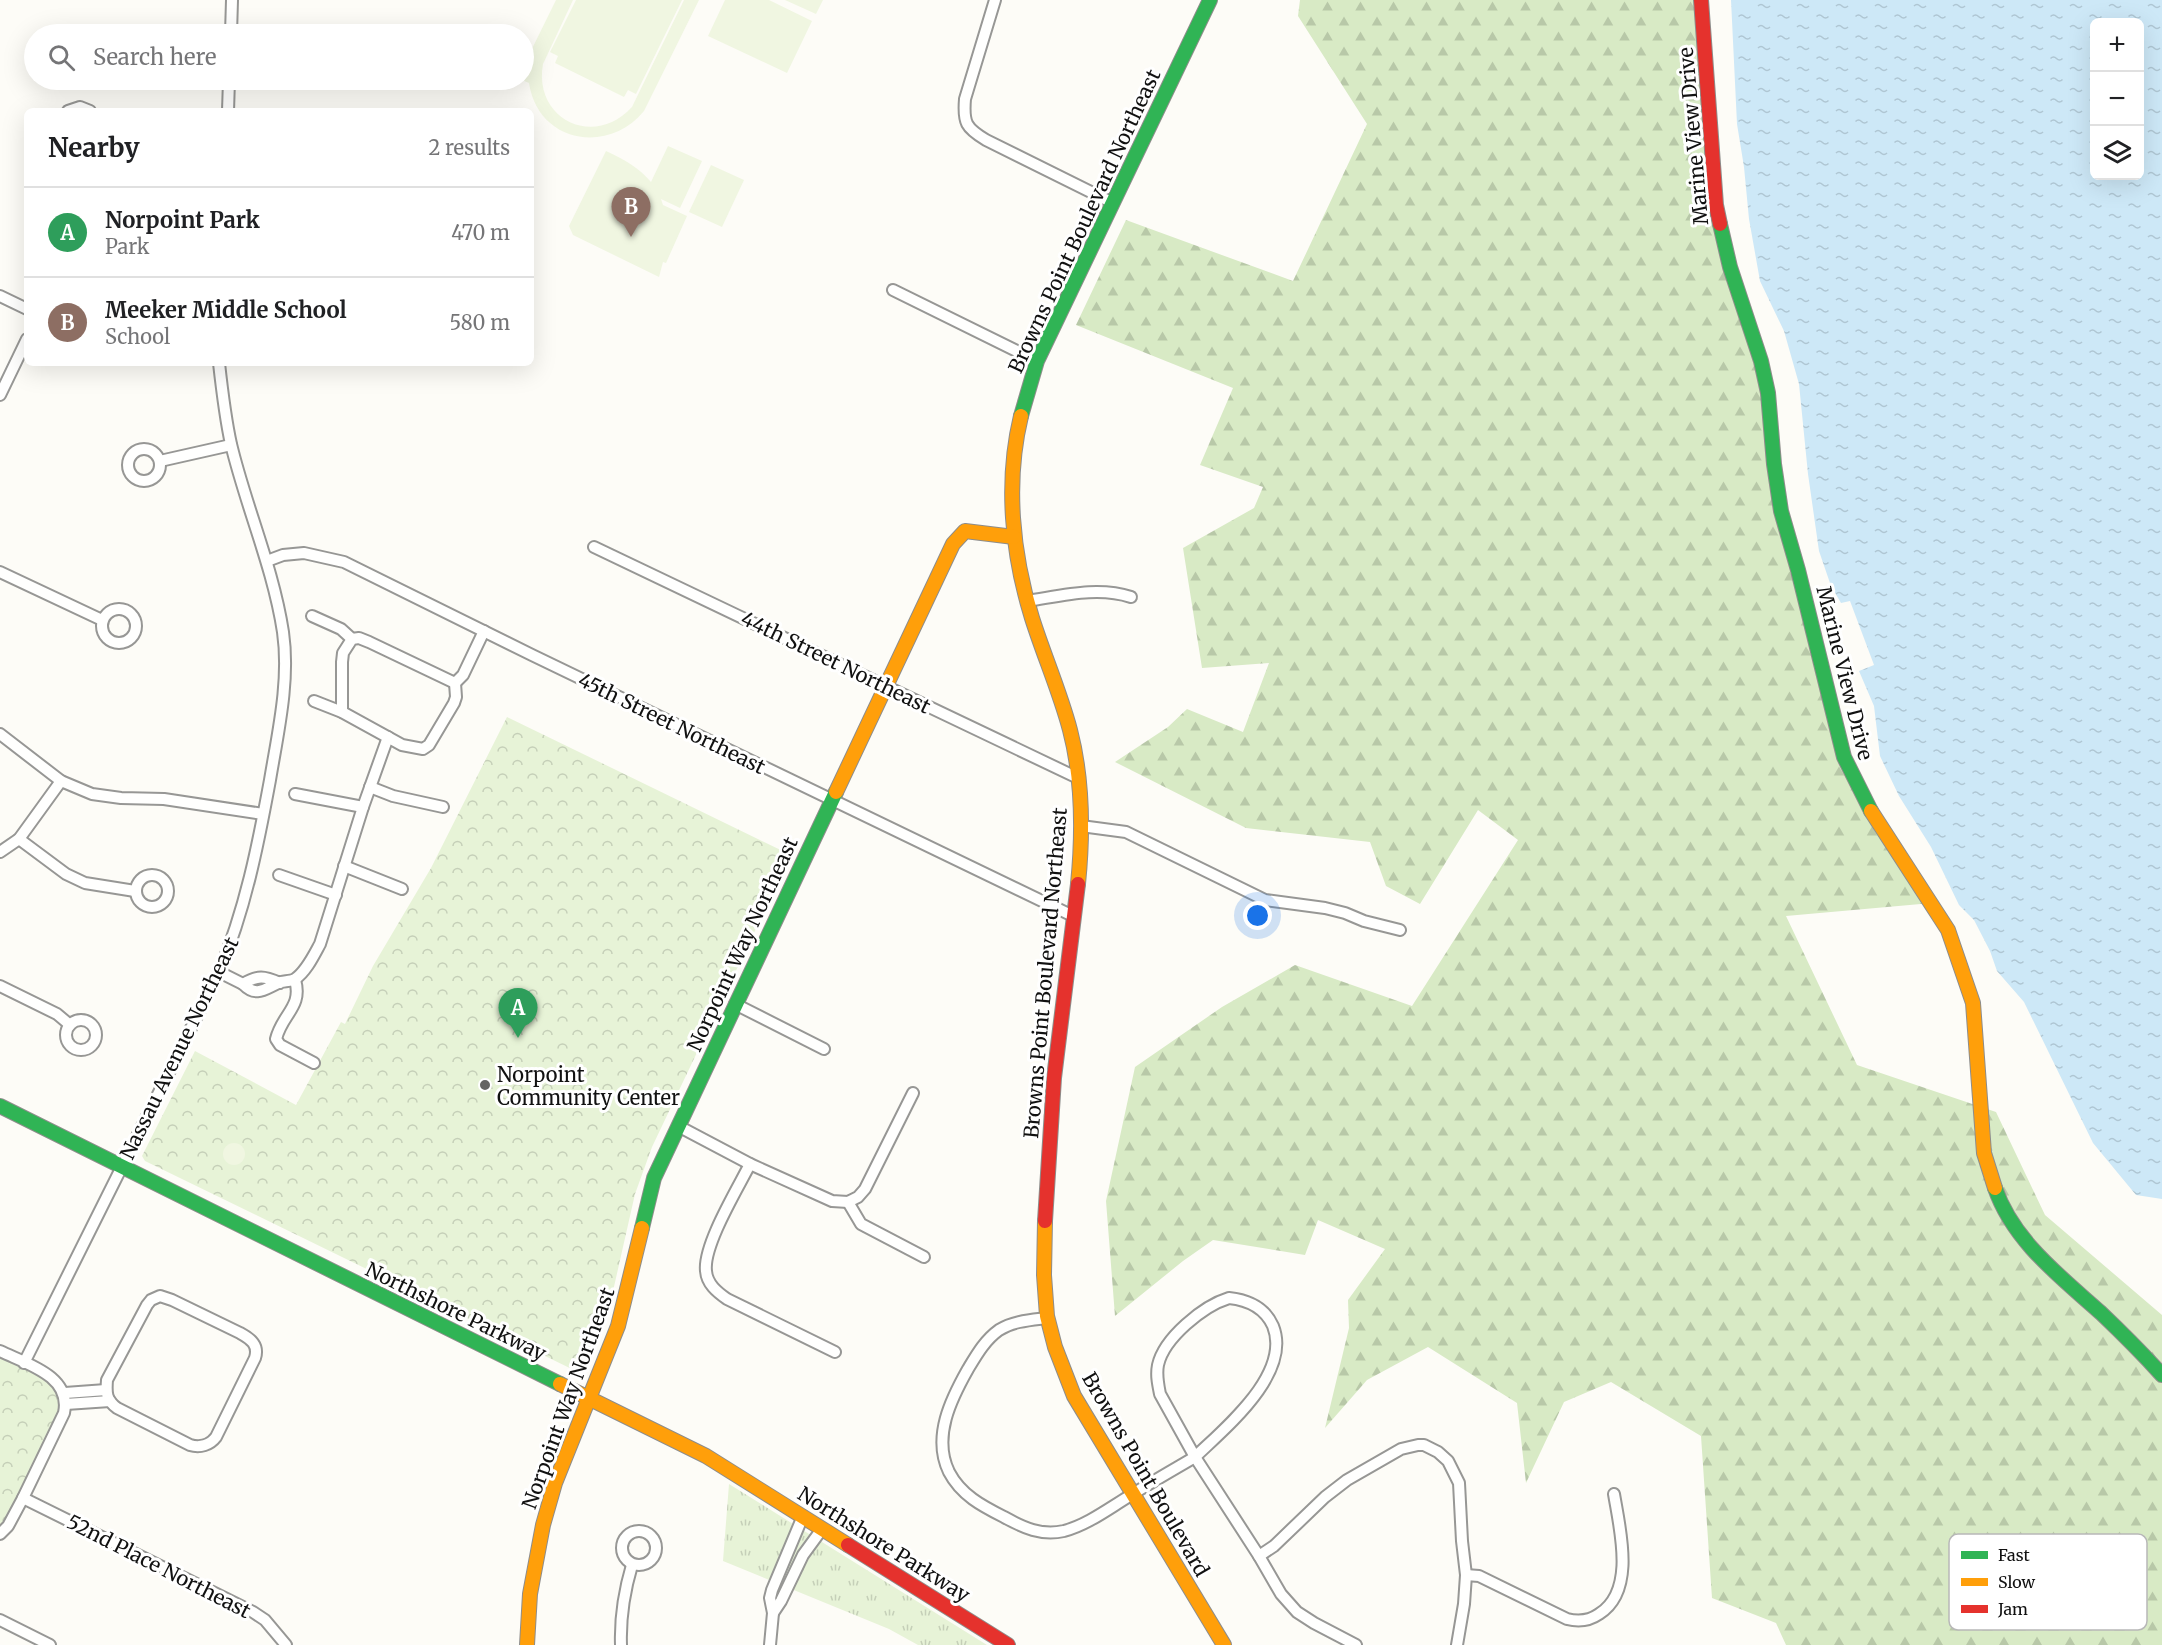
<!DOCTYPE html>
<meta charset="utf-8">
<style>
body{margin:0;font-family:Merriweather,serif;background:#f2f2f2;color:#202124}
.controls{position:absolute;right:18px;top:18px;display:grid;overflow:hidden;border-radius:9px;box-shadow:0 6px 24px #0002}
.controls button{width:54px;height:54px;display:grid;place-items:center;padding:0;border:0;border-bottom:2px solid #e0e0e0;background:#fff;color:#202124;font:30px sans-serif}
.you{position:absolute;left:1258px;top:916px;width:21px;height:21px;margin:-15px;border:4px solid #fff;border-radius:50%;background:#1a73e8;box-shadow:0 0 0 9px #1a73e833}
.badge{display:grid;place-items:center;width:39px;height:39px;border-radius:50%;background:#0f766e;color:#fff;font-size:20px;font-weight:700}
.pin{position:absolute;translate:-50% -50px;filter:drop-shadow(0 2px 3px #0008)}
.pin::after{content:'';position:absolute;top:32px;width:21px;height:18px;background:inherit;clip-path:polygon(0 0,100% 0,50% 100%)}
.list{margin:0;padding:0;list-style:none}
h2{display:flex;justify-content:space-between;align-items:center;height:78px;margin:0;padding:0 24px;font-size:26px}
h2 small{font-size:20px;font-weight:400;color:#757577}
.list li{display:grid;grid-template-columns:39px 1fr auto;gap:18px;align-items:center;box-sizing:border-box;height:90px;padding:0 24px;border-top:2px solid #e0e0e0}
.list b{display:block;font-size:22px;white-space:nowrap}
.list p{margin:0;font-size:20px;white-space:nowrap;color:#757577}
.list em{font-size:20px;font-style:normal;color:#757577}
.icon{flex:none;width:33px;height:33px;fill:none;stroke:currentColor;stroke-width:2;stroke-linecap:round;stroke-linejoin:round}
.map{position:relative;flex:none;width:2162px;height:1645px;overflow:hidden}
.search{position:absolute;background:#fff;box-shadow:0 6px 24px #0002;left:24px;top:24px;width:510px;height:66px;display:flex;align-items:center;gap:15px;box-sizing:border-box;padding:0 21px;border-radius:33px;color:#757577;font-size:22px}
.panel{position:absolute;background:#fff;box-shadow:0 6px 24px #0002;left:24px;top:108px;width:510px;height:258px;border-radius:9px}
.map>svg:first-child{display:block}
</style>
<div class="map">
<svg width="2162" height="1645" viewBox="0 0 2162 1645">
<defs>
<pattern id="grass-tufts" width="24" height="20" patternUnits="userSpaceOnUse" patternTransform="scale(1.5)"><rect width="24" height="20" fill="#e7f3d7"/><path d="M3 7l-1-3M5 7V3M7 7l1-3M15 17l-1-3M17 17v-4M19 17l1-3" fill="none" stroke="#c5cfb8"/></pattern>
<pattern id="forest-firs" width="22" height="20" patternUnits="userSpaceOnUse" patternTransform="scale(1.5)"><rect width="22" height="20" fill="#d8eac5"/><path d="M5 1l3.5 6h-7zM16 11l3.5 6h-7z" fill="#b8c8a8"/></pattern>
<pattern id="park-crowns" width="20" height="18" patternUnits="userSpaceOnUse" patternTransform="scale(1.5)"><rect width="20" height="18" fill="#e7f3d7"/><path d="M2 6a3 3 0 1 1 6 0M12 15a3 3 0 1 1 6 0" fill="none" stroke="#c5cfb8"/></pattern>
<pattern id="water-ripples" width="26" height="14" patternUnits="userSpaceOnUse" patternTransform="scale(1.5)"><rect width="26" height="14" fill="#cde8f7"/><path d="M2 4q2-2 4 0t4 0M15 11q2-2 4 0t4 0" fill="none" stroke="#afc6d3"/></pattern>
</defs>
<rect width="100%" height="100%" fill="#fdfcf7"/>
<polygon fill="url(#grass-tufts)" points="729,1484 987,1645 918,1645 889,1629 723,1561"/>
<polygon fill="url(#forest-firs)" points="1300,0 1702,0 1713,176 1806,600 1865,802 1932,903 1786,916 1857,1065 1996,1112 2045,1215 2162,1315 2162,1645 1786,1645 1776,1623 1712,1598 1701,1436 1611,1382 1564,1402 1526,1483 1517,1403 1428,1347 1367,1380 1325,1428 1349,1328 1348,1300 1385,1249 1318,1220 1305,1255 1213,1240 1183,1261 1115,1316 1106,1201 1135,1067 1222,1007 1295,965 1412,1006 1518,840 1478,810 1420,904 1386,886 1370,842 1246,828 1115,762 1168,727 1187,709 1243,732 1269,663 1202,668 1183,548 1254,508 1263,487 1200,465 1233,388 1076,325 1126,220 1293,281 1367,124 1298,16"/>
<g fill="url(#park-crowns)">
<polygon points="507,717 791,855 652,1147 635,1194 606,1322 586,1371 580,1373 145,1161 142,1156 195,1051 296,1105 341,1022 345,1024 373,966 431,868"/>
<polygon points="0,1351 52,1377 66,1404 0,1534"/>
</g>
<g fill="#f0f6e1">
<path d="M556 0H573L543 64C533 119 594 149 632 107L684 0H699L644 111C608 155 538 143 529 83L522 80 524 65Z"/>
<polygon points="576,0 682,0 636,94 628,90 624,97 555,63 558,56 550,52"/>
<polygon points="725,0 769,0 812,21 787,73 708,36"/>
<polygon points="785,0 823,0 816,14"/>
<path d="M668 146 702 161 680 208 661 199 663 205 687 216 666 263 663 262 659 277 573 235 569 226 606 151C625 160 638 167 651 182Z"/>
<polygon points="711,165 744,180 722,227 689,212"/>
<circle cx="234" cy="1154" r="11"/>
</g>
<path fill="url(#water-ripples)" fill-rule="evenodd" d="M1731 0H2162V1199L2136 1195 2093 1143 2024 1002 1997 971 1990 951 1974 920 1959 905 1931 847 1899 796 1880 756 1874 706 1859 671 1874 665 1850 601 1841 603 1831 586 1819 551 1808 474 1799 384 1784 331 1760 281 1749 219 1744 167 1737 124ZM2094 22H2140V176H2094Z"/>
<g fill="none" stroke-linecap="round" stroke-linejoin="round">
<g stroke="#979795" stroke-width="14">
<g id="street">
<path d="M995 0 965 99C963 123 966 128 986 140L1111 202"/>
<polyline points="231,34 232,0"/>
<polyline points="68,111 80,107 90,111"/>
<polyline points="228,111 229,80"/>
<polyline points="893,290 1037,361"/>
<polyline points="0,296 27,309"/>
<polyline points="0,395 27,339"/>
<circle cx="144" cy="465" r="16"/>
<polyline points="160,461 231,445"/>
<polyline points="594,547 1078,778"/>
<polyline points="267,561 283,555 304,553 344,562 532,655 1073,916"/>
<polyline points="0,572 102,620"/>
<path d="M1027 601C1061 596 1097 586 1131 597"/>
<circle cx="119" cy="626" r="17"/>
<polyline points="312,616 341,629 352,639"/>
<polyline points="455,683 463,675 484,631"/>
<polyline points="314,701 342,712 402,745 423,749 429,745 454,703 456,697 455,683"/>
<polyline points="342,712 342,662 343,653 352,639 359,638 369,642 455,683"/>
<polyline points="0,734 61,781 92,794 121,798 164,799 263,814"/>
<polyline points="370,787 393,796 443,807"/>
<polyline points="295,794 363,807"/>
<polyline points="1081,826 1126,832 1265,900 1325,908 1345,913 1364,921 1400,930"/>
<polyline points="19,839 66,874 85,883 135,891"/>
<polyline points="0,852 19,839 61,781"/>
<polyline points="344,866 402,889"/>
<circle cx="152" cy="891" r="16"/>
<polyline points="279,875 336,895"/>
<polyline points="219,972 243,984"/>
<path d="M295 980C303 1007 282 1014 276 1039L280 1045 314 1063"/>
<path d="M280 983C264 976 258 975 243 984 257 999 267 987 281 982 286 981 292 981 295 979 306 972 314 955 320 944L363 807 388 737"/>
<polyline points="0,986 57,1014 70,1025"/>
<polyline points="735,1004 824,1049"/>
<circle cx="81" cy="1035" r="15"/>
<polyline points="678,1126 750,1164 832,1201 848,1202 858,1197 865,1189 913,1093"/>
<path d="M750 1164C738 1188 703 1245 706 1271 707 1284 717 1292 727 1299L835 1352"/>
<polyline points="848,1202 861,1224 924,1257"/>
<path d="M160 1296 172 1300 240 1333C251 1339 259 1345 255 1358L216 1437C210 1445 200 1448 190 1445L117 1408C106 1400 106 1393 107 1380L147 1305 151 1300Z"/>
<path d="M1229 1298C1248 1300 1265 1308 1273 1326 1292 1374 1225 1428 1195 1457L1160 1394C1158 1384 1156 1375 1158 1365 1164 1338 1203 1306 1229 1298Z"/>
<path d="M1047 1318C1031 1320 1013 1321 999 1330 985 1340 977 1354 968 1369 951 1399 932 1437 949 1472 961 1495 982 1506 1004 1517 1024 1528 1041 1536 1064 1531 1087 1525 1108 1509 1128 1497 1150 1483 1173 1470 1195 1457L1259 1556 1281 1594 1297 1612 1314 1623 1356 1645"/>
<path d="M0 1351C27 1364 72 1376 64 1413L23 1498 8 1526 0 1534"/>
<path d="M24 1363 219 972C245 911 258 845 270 780 278 732 290 681 283 632 273 567 246 507 231 444 225 417 222 390 219 363"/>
<polyline points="65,1393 106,1390"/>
<polyline points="66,1404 110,1401"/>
<polyline points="23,1498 253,1612 265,1620 286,1645"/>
<circle cx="639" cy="1548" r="17"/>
<polyline points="1259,1556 1274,1546 1325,1497 1347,1480 1401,1449 1418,1445 1424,1445 1438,1452 1448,1461 1459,1483 1462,1541 1466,1575 1464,1604 1457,1645"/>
<path d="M1466 1575 1479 1576 1567 1619C1579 1622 1589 1621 1599 1614 1636 1591 1620 1530 1614 1494"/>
<polyline points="773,1613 781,1601 803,1555 822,1529"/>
<polyline points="0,1620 50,1645"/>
<path d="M621 1645C620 1617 624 1592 632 1565"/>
<polyline points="770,1645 773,1613 770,1598 772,1590 803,1516"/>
</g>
</g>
<g stroke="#8e8d8b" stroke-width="16">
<g id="fast">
<polyline points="1720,224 1730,267 1761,361 1768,393 1774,464 1781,511 1798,570 1844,757 1871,811"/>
<polyline points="1021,416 1037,361 1210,0"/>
<polyline points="0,1106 560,1384"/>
<path d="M1995 1188C2013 1241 2061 1277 2101 1313 2122 1333 2142 1353 2162 1375"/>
<polyline points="642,1228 654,1178 836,792"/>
</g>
</g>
<g stroke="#8e8d8b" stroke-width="16">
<g id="slow">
<path d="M1021 416C1005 482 1012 554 1032 618 1044 656 1060 692 1070 730 1083 780 1083 834 1078 884"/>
<polyline points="836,792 953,544 965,531 1014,537"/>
<polyline points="1871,811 1948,930 1973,1003 1984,1153 1995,1188"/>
<polyline points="1045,1221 1044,1275 1047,1316 1055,1347 1074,1396 1224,1645"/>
<polyline points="560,1384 706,1456 848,1545"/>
<polyline points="527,1645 530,1594 543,1525 555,1483 618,1326 642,1228"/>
</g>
</g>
<g stroke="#8e8d8b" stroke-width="16">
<g id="jam">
<polyline points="1701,0 1716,205 1720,224"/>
<polyline points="1045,1221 1054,1078 1078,884"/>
<polyline points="848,1545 1008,1645"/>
</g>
</g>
<use href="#street" stroke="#fffffe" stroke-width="10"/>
<use href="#fast" stroke="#30b455" stroke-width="14"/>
<use href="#slow" stroke="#ff9f0a" stroke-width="14"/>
<use href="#jam" stroke="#e5322d" stroke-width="14"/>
</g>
<circle fill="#646362" stroke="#fff" stroke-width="2" cx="485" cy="1085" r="6"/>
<g text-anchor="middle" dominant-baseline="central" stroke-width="6" stroke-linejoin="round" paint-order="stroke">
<g font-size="20" fill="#111" stroke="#fff">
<text transform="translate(1693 136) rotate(-95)">Marine View Drive</text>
<text transform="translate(1084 221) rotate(-65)">Browns Point Boulevard Northeast</text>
<text transform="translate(836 662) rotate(26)">44th Street Northeast</text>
<text transform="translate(1845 673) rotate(76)">Marine View Drive</text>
<text transform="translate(672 723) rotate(26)">45th Street Northeast</text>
<text transform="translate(742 944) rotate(-65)">Norpoint Way Northeast</text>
<text transform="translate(1045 973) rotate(-85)">Browns Point Boulevard Northeast</text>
<text transform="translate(179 1048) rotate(-64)">Nassau Avenue Northeast</text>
<text transform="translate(456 1311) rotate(26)">Northshore Parkway</text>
<text transform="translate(568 1398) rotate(-70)">Norpoint Way Northeast</text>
<text transform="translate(1146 1474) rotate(60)">Browns Point Boulevard</text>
<text transform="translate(884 1544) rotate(32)">Northshore Parkway</text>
<text transform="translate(159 1566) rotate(27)">52nd Place Northeast</text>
</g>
<g font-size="20" fill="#111" stroke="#fff" text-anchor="start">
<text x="497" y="1074">Norpoint<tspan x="497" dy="23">Community Center</tspan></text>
</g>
</g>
<rect x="1949" y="1534" width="198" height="96" rx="9" fill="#fff" stroke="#b8b8b8" stroke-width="1.5"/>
<rect x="1961" y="1551" width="27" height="8" fill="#30b455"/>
<rect x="1961" y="1578" width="27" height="8" fill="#ff9f0a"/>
<rect x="1961" y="1605" width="27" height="8" fill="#e5322d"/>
<g font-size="16" fill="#111">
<text x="1998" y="1561">Fast</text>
<text x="1998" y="1588">Slow</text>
<text x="1998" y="1615">Jam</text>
</g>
</svg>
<div class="controls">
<button>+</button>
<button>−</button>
<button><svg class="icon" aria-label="layers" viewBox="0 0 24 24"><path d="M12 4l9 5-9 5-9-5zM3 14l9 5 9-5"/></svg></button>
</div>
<div class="you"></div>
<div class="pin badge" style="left:518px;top:1038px;background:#2e9e5b">A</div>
<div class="pin badge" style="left:631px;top:237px;background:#8d6e63">B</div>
<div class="search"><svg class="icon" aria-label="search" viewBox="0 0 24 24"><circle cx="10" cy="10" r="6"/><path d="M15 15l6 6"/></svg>Search here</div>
<section class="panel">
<h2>Nearby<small>2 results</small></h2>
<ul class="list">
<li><span class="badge" style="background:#2e9e5b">A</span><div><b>Norpoint Park</b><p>Park</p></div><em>470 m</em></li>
<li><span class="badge" style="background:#8d6e63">B</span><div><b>Meeker Middle School</b><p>School</p></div><em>580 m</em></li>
</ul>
</section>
</div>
